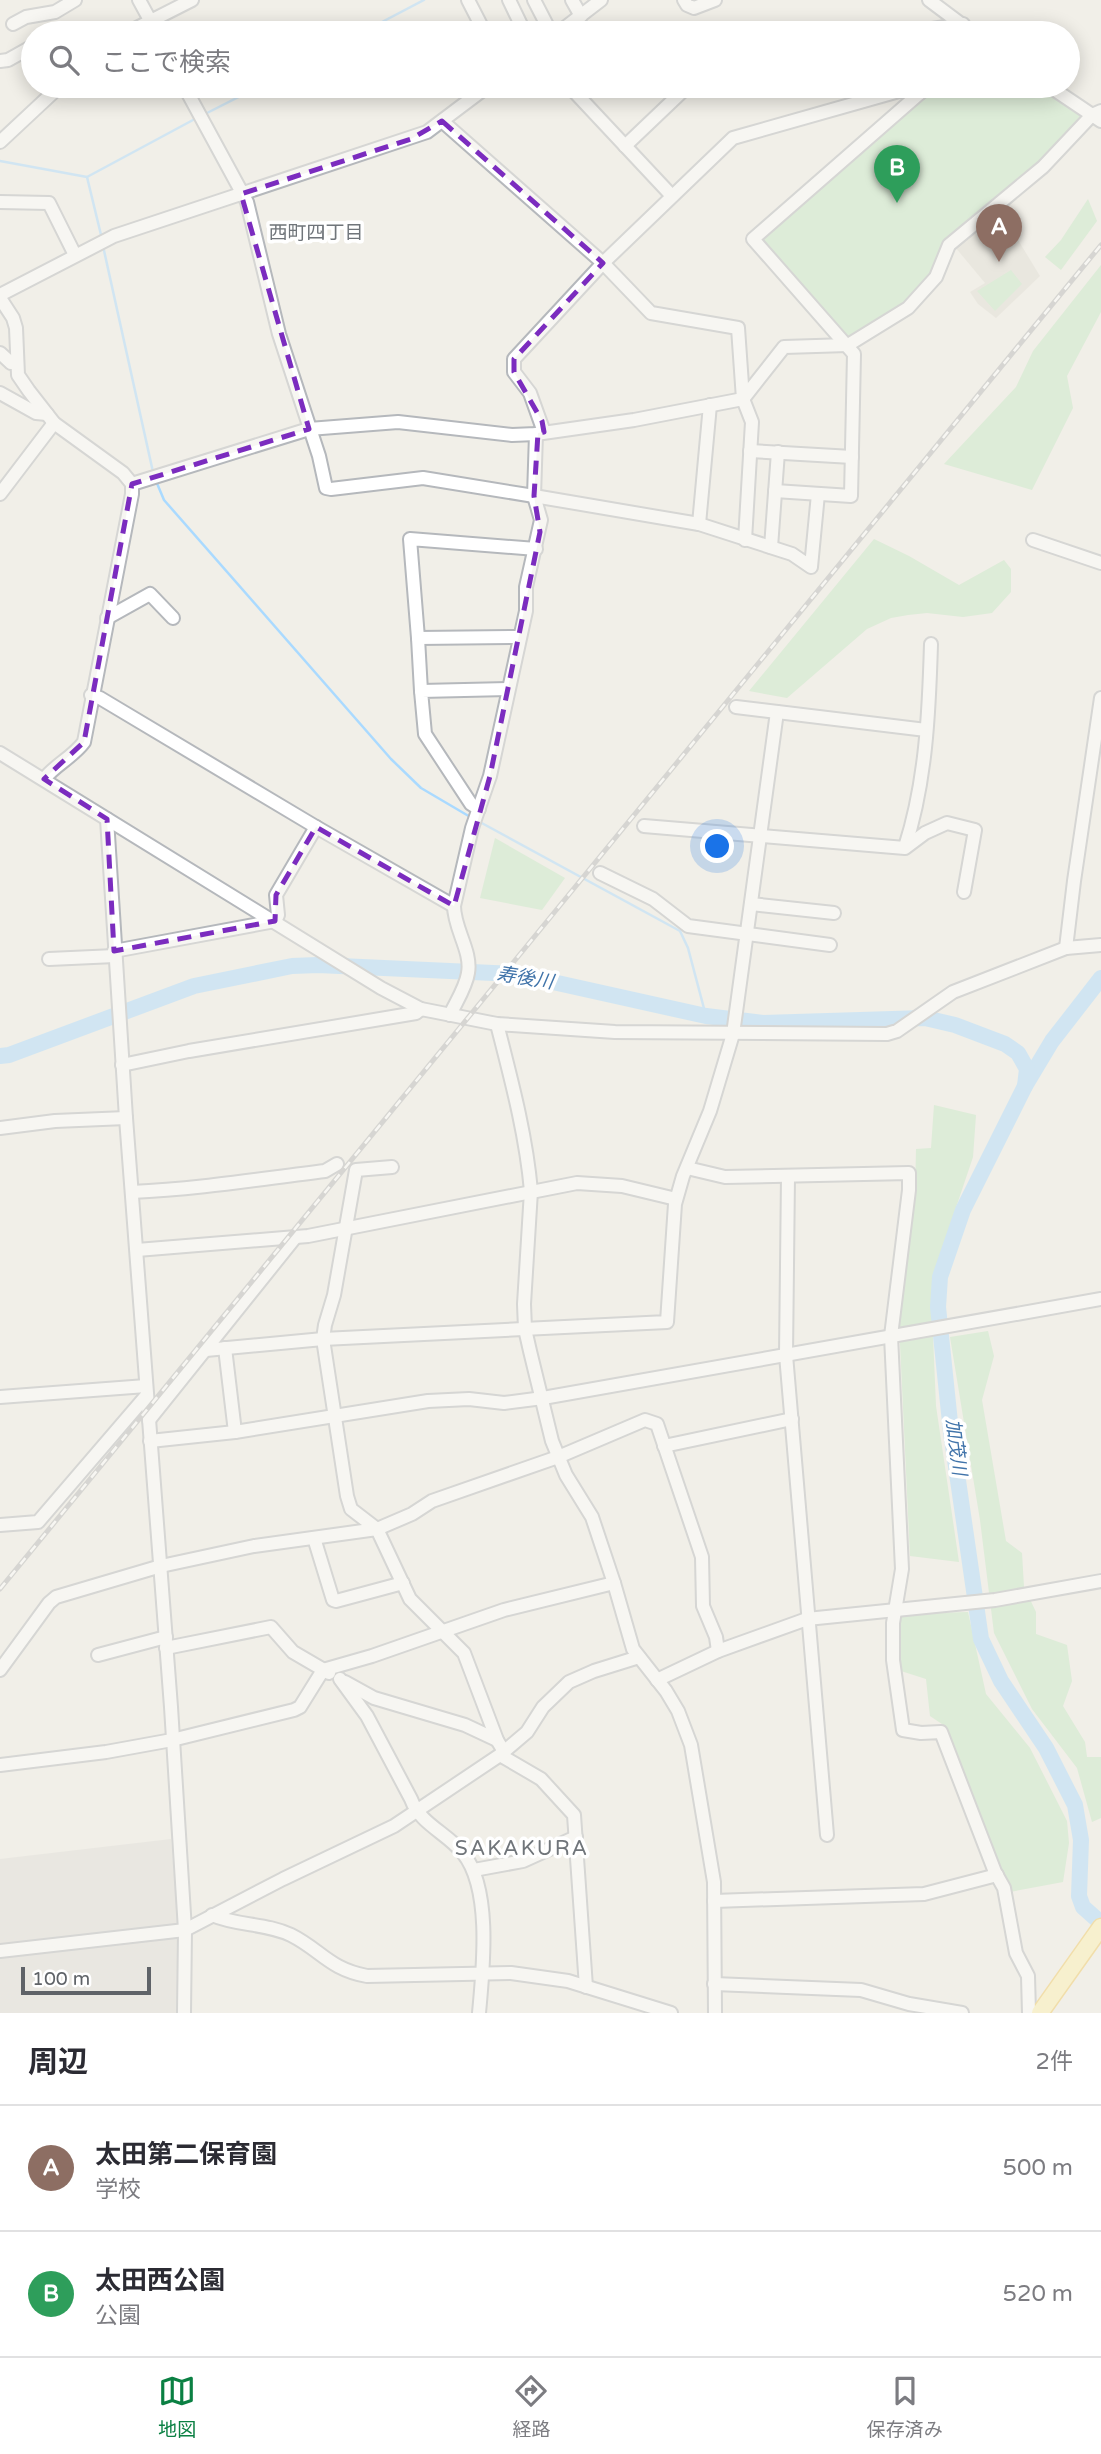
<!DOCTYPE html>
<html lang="ja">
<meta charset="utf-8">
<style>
body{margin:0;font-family:"Varela Round","Noto Sans JP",sans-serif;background:#f7f7f7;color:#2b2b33}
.scale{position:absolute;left:21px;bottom:18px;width:130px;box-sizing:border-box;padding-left:7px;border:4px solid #5f6368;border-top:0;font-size:19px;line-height:24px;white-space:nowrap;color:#5f6368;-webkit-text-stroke:5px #fff;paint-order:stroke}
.you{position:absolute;left:718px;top:847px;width:24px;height:24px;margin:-18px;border:5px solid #fff;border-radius:50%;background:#1a73e8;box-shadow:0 0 0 10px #1a73e833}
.badge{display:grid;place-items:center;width:46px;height:46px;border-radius:50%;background:#0b8043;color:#fff;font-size:23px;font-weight:700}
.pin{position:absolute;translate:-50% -58px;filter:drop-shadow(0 2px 4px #0008)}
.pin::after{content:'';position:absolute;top:37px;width:24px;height:21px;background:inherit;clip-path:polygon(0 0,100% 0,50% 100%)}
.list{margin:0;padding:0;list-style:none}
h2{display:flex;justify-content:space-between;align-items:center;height:91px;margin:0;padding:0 28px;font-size:30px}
h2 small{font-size:23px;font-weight:400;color:#7c7c81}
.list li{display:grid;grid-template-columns:46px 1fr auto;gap:21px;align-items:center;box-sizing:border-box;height:126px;padding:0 28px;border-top:2px solid #e1e1e2}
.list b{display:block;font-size:26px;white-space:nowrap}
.list p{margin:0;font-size:23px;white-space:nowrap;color:#7c7c81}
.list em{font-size:23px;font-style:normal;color:#7c7c81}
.icon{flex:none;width:38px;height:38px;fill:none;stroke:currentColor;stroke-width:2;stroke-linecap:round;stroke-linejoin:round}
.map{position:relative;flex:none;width:1101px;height:2013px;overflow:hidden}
.search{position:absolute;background:#fff;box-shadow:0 4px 18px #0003;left:21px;right:21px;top:21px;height:77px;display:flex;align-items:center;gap:18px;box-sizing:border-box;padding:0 24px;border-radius:38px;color:#7c7c81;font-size:26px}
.sheet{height:343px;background:#fff}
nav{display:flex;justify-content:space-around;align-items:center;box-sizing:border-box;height:98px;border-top:2px solid #e1e1e2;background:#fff;font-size:19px;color:#7c7c81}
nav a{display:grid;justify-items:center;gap:4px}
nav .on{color:#0b8043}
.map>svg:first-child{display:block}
</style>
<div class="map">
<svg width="1101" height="2013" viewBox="0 0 1101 2013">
<rect width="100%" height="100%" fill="#f1efe8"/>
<polygon fill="#e0deda" points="171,1839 180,1948 179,2013 0,2013 0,1859"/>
<polygon fill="#e1ded6" points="1001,212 1040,276 996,318 978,304 970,292 985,283 955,247"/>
<g fill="#c5e8c5">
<polygon points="928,86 1049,86 1092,115 949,245 936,277 908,308 848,345 753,239"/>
<polygon points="1088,199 1097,221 1061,270 1045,257 1061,240"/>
<polygon points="1101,265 1101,312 1067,376 1073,408 1032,490 944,464 1016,387 1033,351"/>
<polygon points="1011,270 1022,284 995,311 977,291"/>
<polygon points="874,539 909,556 959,585 1004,560 1011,569 1011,592 992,613 963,617 927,613 908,615 891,618 867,629 787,698 749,691"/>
<polygon points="495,838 565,878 542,910 480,898"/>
<polygon points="934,1105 976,1115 973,1157 941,1252 933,1295 932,1313 936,1406 959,1562 910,1556 899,1323 915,1198 916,1149 931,1148"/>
<polygon points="988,1331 994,1356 982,1400 1006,1541 1022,1553 1024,1587 1036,1612 1036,1634 1067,1645 1072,1681 1063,1706 1085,1742 1087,1757 1101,1757 1101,1818 1092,1822 1077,1768 1032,1709 994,1633 980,1520 950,1337"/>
<polygon points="968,1612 986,1694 1030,1748 1067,1821 1069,1843 1063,1882 1010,1892 945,1726 930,1716 926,1679 901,1671 897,1638 902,1614"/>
</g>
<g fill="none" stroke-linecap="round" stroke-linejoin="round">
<g stroke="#aadaff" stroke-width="2.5">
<polyline points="361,33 424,0"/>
<polyline points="207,113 260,86"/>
<polyline points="0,161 87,177 193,120"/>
<polyline points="87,177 102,239"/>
<polyline points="103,246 153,472"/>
<polyline points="156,481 164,500 391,759 421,788 472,818"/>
<polyline points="478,821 680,931 688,948 706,1016"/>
</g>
<g stroke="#aadaff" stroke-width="16">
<polyline points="1101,978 1052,1041 1025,1086 963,1210 940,1277 938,1307 951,1432 981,1639 1001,1681 1046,1748 1075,1805 1081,1840 1079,1896 1083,1907 1101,1923"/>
<polyline points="0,1056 9,1055 194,986 292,966 318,965 517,974 706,1016 763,1023 925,1018 955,1025 1005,1044 1018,1053 1027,1069 1025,1086"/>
</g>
<g stroke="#b5b8bc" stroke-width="16">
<g id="minor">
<polyline points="139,0 157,33"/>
<polyline points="468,0 485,33"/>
<polyline points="509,0 525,33"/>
<polyline points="534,0 551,33"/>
<polyline points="572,0 581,16"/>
<polyline points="684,0 687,5 694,8 715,0"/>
<polyline points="929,0 973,33"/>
<polyline points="13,24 26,17 55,12 75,0"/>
<polyline points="58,33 67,29"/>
<polyline points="127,33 192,0"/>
<polyline points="558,33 601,0"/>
<polyline points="908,33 963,24"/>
<polyline points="0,61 8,60 33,46"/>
<polyline points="184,86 247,202 279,334 319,456 326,488 331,489 423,478 534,496 699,524 792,554 811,567 818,494"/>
<polyline points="569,86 672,196"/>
<polyline points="1049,86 1101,121"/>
<polyline points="442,121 603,263 651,313 738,328 743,399 752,422 745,540"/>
<polyline points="0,142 60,86"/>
<polyline points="625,146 688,86"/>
<polyline points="0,202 49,203 75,255"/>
<polyline points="0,295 114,236 427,132 488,86"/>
<polyline points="0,298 13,318 16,328 18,375 29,391 54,423 123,473 132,484"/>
<polyline points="0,353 11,363 16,363"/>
<polyline points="0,393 36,413 47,414"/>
<polyline points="544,432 530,393 514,372 514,359 603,263 733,138 899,91 912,91 920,93"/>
<polyline points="750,451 852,457"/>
<polyline points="775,491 851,496 854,354 753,239 928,86"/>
<polyline points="0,494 54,423"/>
<polyline points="699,524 710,405"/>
<polyline points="1033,540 1101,563"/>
<polyline points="771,547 778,452"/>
<polyline points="107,618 150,594 173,618"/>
<polyline points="519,637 418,638 410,539 536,549"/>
<polyline points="418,638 421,691"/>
<polyline points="91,695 100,698 316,827 454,906"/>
<polyline points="736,707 926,730"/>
<polyline points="0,753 381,988 421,1009 497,1024 615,1032 887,1034 897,1031 953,992 1066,948 1101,945"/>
<path d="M44 779C55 765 73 757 84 742L132 494V484L309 429 398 422 512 435 536 434 634 420 743 399 784 347 848 345 908 308 936 277 949 245 1043 167 1092 115 1101 111"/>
<polyline points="479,809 471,804 425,734 421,691 508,689"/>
<polyline points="107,819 126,1118 171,1707 185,1930 184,2013"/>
<polyline points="644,826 905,848 925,833 947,823 975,830 964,892"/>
<path d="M905 847C926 782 929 712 931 644"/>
<polyline points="600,873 653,899 688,926 830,945"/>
<polyline points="751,904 834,913"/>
<polyline points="1066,948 1074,881 1101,698"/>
<polyline points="114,951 275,921 278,915 276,895 316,827"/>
<polyline points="49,959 115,956"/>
<path d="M450 1015C456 1002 466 987 468 973 472 951 454 929 454 906L472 828 490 776 526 611V587L541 520 534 496 536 434"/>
<path d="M497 1024C511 1079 526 1134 531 1191L524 1304 525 1329 530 1351 552 1441 566 1475 592 1517 614 1583 633 1649 666 1691 678 1711 691 1745 714 1882 715 2013"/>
<polyline points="122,1065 189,1051 416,1013 421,1009"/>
<polyline points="0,1128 55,1121 126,1118"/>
<polyline points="392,1167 356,1170 334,1295 325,1325 323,1339 347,1496 351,1509 377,1529 410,1599 464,1653 497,1740 503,1750"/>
<polyline points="687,1168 725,1177 909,1173 909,1190 891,1336 902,1569 893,1623 893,1660 903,1730 921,1733 941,1732 995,1872 1004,1888 1016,1953 1028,1976 1029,2013"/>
<polyline points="788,1176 786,1355 827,1835"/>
<path d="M132 1192C199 1189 259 1179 325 1171L337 1164"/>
<polyline points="137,1250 308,1236 577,1183 622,1186 676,1199"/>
<polyline points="225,1348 235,1432"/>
<polyline points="206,1350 323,1339 667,1322 675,1204 683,1176 710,1111 733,1034 777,712"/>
<polyline points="0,1397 146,1386"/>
<polyline points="149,1420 294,1239"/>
<polyline points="150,1441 235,1432 428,1401 469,1399 504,1403 543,1398 1101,1299"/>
<polyline points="664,1446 792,1419"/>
<polyline points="0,1525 38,1522 147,1395"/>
<polyline points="314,1538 333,1600 336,1601 403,1583"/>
<polyline points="166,1648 271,1627 293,1652 329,1673"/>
<polyline points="98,1655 166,1637"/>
<polyline points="0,1670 49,1603 56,1597 161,1566 254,1546 377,1529 412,1514 432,1501 558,1457 645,1420 657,1424 702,1557 703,1606 716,1637 718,1651"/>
<path d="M340 1679 367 1716 411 1799C420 1824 447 1833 463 1853 492 1889 483 1969 479 2013"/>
<polyline points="657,1680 718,1651 807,1619 995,1600 1101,1581"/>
<polyline points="345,1682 374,1698 465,1725 497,1740"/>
<polyline points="500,1755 541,1779 574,1815 586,1987"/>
<polyline points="0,1765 106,1752 172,1740 294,1710 300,1707 323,1670 372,1656 504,1610 614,1583"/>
<polyline points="474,1870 523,1861 576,1837"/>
<polyline points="714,1901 924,1894 997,1875"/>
<path d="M212 1915C237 1926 266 1923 291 1935 321 1950 329 1969 367 1976L511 1973 568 1981 671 2013"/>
<polyline points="0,1951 185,1930 283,1879 394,1826 500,1755 527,1732 543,1707 569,1682 594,1671 639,1657"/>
<polyline points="714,1984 861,1990 909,2004 962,2013"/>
</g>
</g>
<g stroke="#f2c960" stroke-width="19">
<polyline id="major" points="1040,2013 1101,1927"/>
</g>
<use href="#minor" stroke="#fff" stroke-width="12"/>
<use href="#major" stroke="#fff2af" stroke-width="16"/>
<g stroke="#b6b7b8" stroke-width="5">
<polyline id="rail" points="0,1589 1101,245"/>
</g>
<use href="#rail" stroke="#fff" stroke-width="2.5" stroke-dasharray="8" stroke-linecap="butt"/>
</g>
<path d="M0 0H1101V2013H0ZM442 121 603 263 514 359V372L542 421 544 432 538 433 534 496 540 532 490 776 454 906 316 827 276 895 275 921 114 951 107 819 44 779 84 742 132 484 309 429 241 194 411 139Z" fill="#f1efe8" fill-opacity=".55" fill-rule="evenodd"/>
<path fill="none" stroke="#7b2cbf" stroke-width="5" stroke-dasharray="14 9" stroke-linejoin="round" d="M442 121 603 263 514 359V372L542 421 544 432 538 433 534 496 540 532 490 776 454 906 316 827 276 895 275 921 114 951 107 819 44 779 84 742 132 484 309 429 241 194 411 139Z"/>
<g text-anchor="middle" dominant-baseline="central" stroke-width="7" stroke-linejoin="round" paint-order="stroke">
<g font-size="19" fill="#70757a" stroke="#fff">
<text x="316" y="233">西町四丁目</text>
</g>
<g font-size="19" font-style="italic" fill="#4174aa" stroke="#fff">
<text transform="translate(525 978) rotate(9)">寿後川</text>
<text transform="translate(956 1447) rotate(83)">加茂川</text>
</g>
<g font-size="21" letter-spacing="2" fill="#70757a" stroke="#fff">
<text x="522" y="1848">SAKAKURA</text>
</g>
</g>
</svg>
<div class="scale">100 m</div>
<div class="you"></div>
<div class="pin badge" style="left:999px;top:262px;background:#8d6e63">A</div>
<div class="pin badge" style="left:897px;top:203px;background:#2e9e5b">B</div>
<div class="search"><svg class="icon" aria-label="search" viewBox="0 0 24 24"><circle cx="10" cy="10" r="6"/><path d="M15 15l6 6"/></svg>ここで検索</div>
</div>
<section class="sheet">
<h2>周辺<small>2件</small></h2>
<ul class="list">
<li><span class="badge" style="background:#8d6e63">A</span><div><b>太田第二保育園</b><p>学校</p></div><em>500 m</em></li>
<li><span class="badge" style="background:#2e9e5b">B</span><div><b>太田西公園</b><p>公園</p></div><em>520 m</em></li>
</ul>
</section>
<nav>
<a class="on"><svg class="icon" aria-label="map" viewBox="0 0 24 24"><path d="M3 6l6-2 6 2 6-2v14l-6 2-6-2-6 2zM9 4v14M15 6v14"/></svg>地図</a>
<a><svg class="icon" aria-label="directions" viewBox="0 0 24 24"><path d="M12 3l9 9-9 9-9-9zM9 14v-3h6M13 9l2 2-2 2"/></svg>経路</a>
<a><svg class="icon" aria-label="saved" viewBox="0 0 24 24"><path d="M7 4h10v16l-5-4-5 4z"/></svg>保存済み</a>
</nav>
